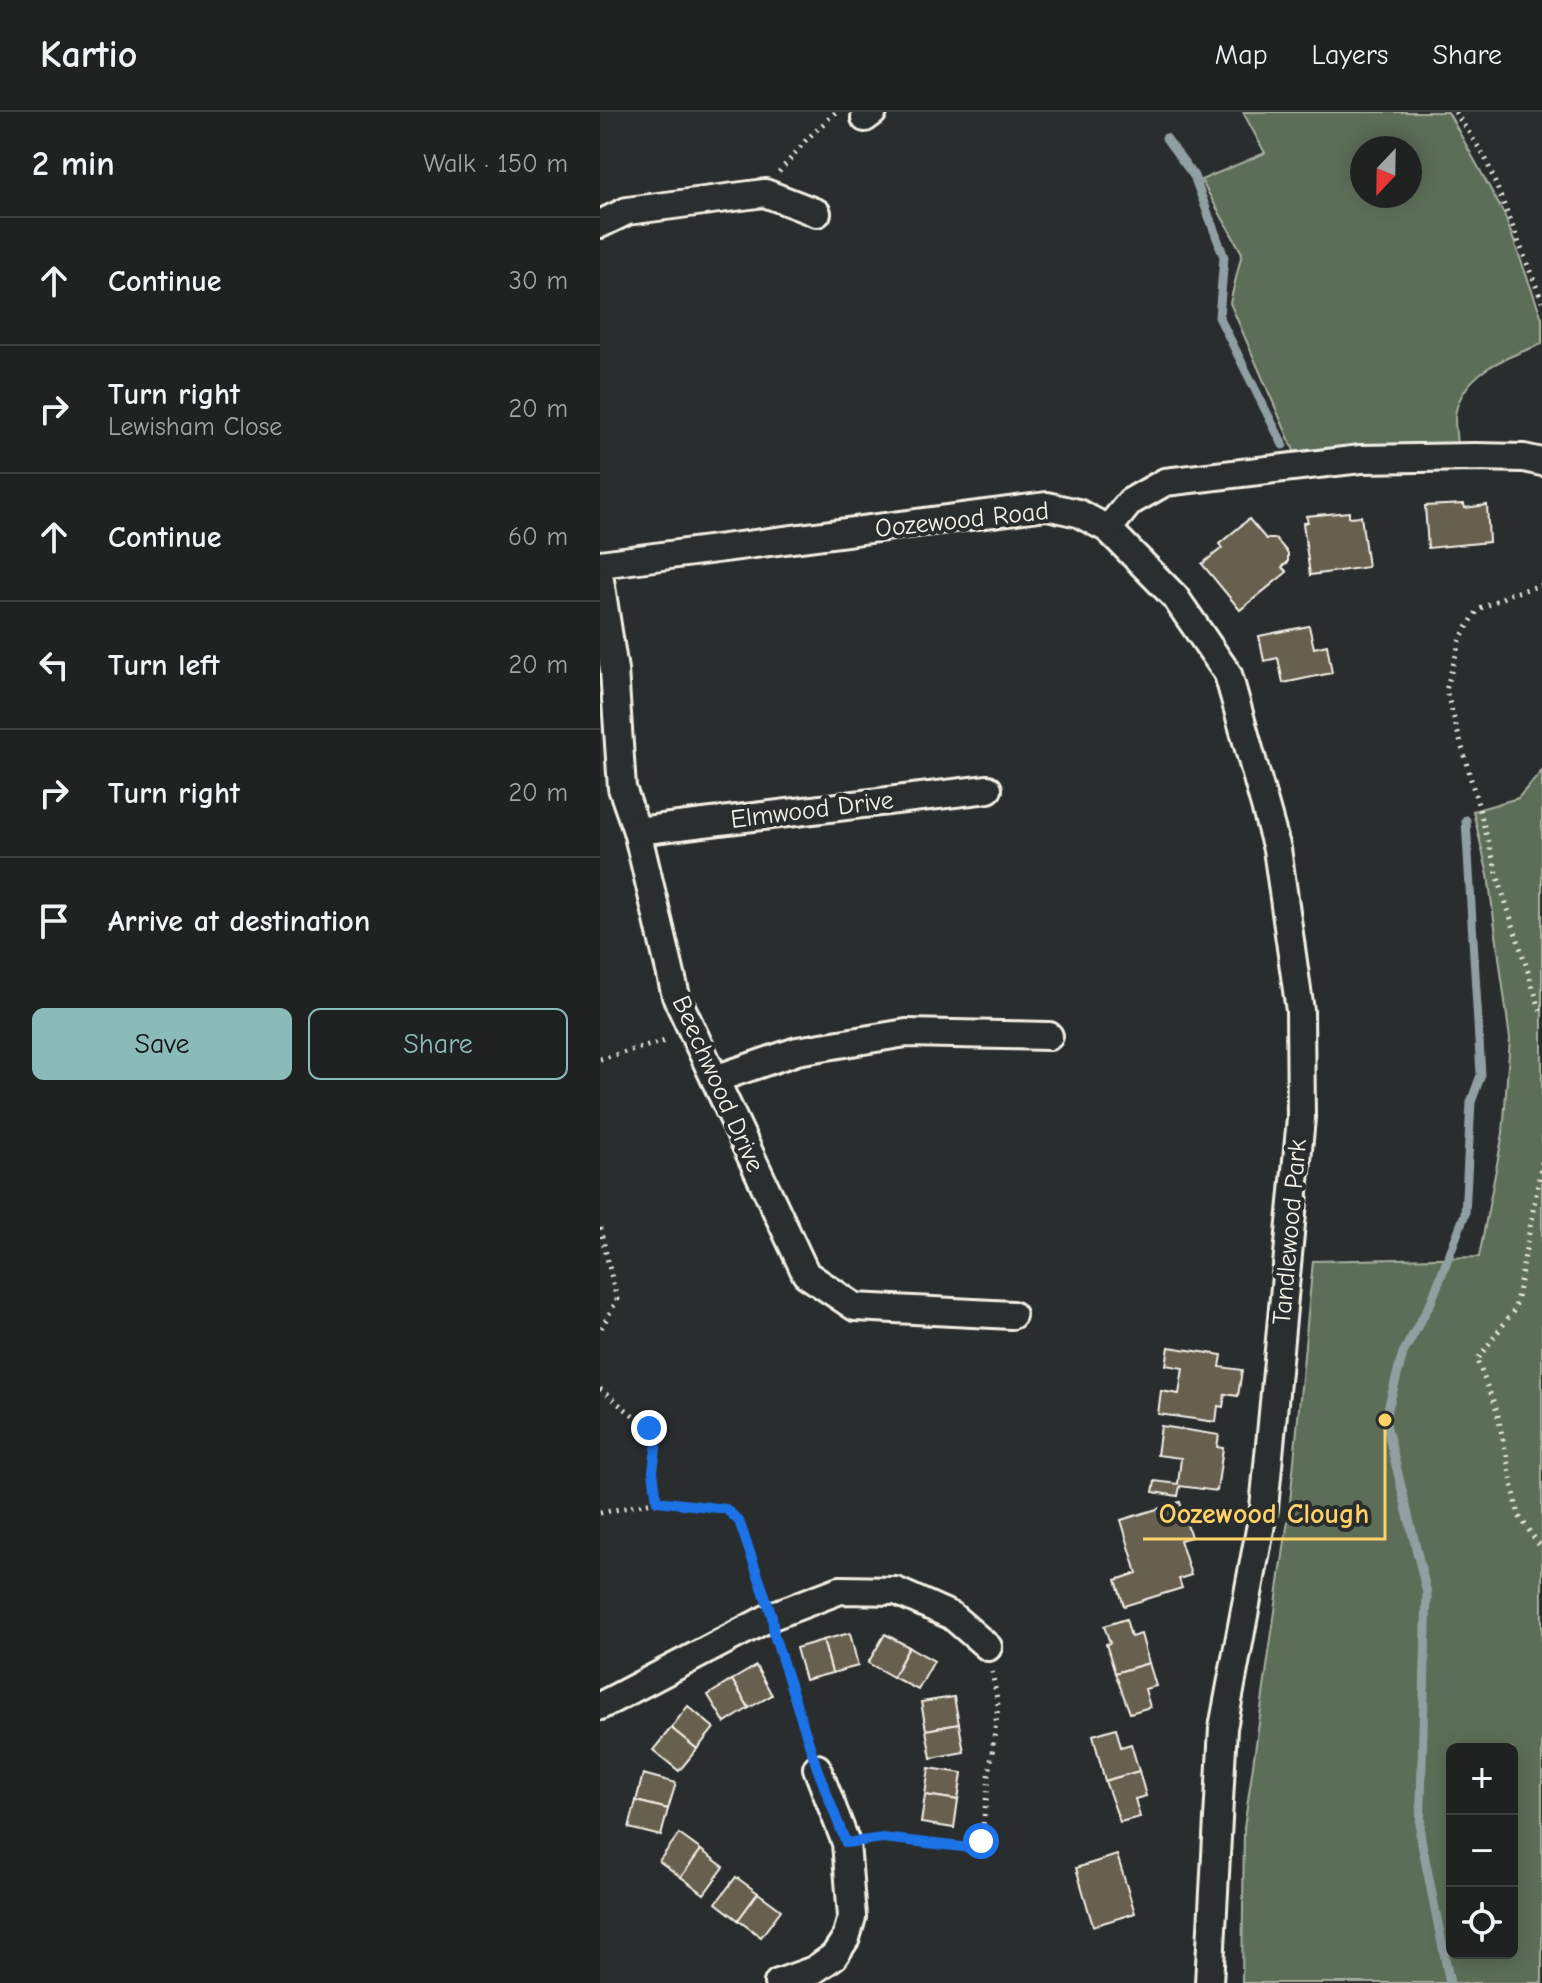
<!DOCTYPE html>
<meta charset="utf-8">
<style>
body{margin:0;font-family:"Comic Neue",sans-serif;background:#2d2f2f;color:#f1f3f6}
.controls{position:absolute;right:24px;bottom:24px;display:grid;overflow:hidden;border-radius:12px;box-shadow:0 4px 20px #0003}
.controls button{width:72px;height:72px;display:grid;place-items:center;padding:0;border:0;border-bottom:2px solid #3d3f40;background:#202222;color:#f1f3f6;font:40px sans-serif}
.compass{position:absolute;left:750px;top:24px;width:72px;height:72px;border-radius:50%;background:#202222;box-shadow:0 4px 20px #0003;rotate:202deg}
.stop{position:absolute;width:24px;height:24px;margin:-18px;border:6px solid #1a73e8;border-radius:50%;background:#fff}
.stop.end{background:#1a73e8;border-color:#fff;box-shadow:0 2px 8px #0008}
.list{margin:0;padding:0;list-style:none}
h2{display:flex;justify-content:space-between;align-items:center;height:104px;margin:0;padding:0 32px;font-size:34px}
h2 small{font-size:26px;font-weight:400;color:#a2a4a5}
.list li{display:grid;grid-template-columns:52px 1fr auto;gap:24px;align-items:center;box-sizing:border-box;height:128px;padding:0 32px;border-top:2px solid #3d3f40}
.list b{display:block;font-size:30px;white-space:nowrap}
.list p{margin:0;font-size:26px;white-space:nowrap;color:#a2a4a5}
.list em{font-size:26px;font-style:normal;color:#a2a4a5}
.actions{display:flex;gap:16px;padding:24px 32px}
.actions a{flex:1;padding:18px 0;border:2px solid #8bbbb9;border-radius:12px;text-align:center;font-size:28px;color:#8bbbb9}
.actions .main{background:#8bbbb9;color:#111}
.icon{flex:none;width:44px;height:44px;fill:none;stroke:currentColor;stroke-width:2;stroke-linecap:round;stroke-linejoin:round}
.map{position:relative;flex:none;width:942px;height:1871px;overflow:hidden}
header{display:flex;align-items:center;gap:48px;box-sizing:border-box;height:112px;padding:0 40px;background:#202222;border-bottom:2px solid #3d3f40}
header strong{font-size:38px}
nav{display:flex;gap:44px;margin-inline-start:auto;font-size:28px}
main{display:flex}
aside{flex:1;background:#202222}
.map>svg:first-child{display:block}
</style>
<header>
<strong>Kartio</strong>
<nav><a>Map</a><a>Layers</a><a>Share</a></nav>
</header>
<main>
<aside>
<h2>2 min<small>Walk · 150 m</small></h2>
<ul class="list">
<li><svg class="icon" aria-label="ahead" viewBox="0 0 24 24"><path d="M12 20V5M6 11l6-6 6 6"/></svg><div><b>Continue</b></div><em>30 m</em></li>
<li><svg class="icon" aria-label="right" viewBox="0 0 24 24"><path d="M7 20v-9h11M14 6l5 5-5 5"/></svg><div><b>Turn right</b><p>Lewisham Close</p></div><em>20 m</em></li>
<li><svg class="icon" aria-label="ahead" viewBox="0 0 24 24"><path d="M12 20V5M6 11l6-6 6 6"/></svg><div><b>Continue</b></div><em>60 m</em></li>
<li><svg class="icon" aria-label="left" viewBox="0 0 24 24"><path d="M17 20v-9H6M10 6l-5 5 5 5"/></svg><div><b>Turn left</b></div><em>20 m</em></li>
<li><svg class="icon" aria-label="right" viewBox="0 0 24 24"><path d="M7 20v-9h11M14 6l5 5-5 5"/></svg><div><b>Turn right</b></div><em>20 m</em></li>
<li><svg class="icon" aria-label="arrive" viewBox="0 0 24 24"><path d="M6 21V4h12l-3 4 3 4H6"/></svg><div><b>Arrive at destination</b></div></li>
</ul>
<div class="actions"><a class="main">Save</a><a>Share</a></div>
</aside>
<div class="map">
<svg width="942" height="1871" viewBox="0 0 942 1871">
<rect width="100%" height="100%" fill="#2a2d2e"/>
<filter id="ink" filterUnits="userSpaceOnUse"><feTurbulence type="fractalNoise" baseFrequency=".0125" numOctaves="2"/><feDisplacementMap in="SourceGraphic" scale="16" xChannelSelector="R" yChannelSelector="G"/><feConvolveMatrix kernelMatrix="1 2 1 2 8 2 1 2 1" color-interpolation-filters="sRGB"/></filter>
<g filter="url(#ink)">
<g fill="#5b6e59" stroke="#a8b0a0" stroke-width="2" fill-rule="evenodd">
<path d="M643 0H848L904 102 942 206V232C908 245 867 257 856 298 853 308 857 324 857 335L695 341 630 191 642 141 601 68 665 41ZM762 36H810V84H762Z"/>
<path d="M942 659V1871H642L644 1716 689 1401 713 1149 879 1145 903 1021 910 927 888 763 873 699 918 686ZM852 1637H912V1841H852Z"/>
</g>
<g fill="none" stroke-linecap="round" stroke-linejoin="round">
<g stroke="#909fa1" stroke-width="9">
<polyline points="566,26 594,64 624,145 619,205 683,333"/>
<polyline points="850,1871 820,1722 827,1481 785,1308 803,1241 831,1190 865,1102 871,990 881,963 866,708"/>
</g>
</g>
<g fill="#686050" stroke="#f4f1e8" stroke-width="2">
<polygon points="864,392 865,396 887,393 889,430 828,436 825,394"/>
<polygon points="749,400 749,405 761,404 768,455 710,463 703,411 708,410 706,404"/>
<polygon points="649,407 666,427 676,427 688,441 688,450 682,455 687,460 640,498 602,452 622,436 619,432"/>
<polygon points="709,514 714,536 727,533 732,561 683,571 678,546 664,549 659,524"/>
<polygon points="569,1235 622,1243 620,1255 642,1258 638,1284 625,1282 623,1295 618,1294 616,1310 558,1302 561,1279 579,1282 583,1256 566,1253"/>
<polygon points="561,1314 619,1323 617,1335 623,1336 617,1379 580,1374 578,1384 553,1380 555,1369 578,1372 581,1346 557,1343"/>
<polygon points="580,1390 591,1425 580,1428 591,1463 579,1467 582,1476 524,1494 516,1468 537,1461 521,1408"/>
<polygon points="526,1507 531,1525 541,1522 549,1551 515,1561 506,1532 510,1531 504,1514"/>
<polygon points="250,1521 258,1554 232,1561 223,1528"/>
<polygon points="285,1522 309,1535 293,1565 268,1551"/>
<polygon points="223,1528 232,1561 205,1568 196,1536"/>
<polygon points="309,1535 334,1549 318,1578 293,1565"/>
<polygon points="549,1551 556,1574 545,1577 550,1595 530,1601 515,1561"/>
<polygon points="156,1554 172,1583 149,1596 132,1568"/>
<polygon points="132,1568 149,1596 125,1611 108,1583"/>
<polygon points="354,1585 359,1612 326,1618 321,1590"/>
<polygon points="88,1594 114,1616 97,1637 71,1616"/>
<polygon points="359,1612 364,1640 331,1646 326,1618"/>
<polygon points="71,1616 97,1637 79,1659 53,1638"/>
<polygon points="516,1616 521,1635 531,1632 539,1659 505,1669 493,1623"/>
<polygon points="329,1656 362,1661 358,1688 325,1683"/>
<polygon points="539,1659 546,1684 535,1687 540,1705 520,1710 505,1669"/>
<polygon points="43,1662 76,1671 68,1697 36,1689"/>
<polygon points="325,1683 358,1688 354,1716 321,1711"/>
<polygon points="36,1689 68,1697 61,1724 29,1716"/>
<polygon points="79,1722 101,1738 81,1765 59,1749"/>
<polygon points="101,1738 124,1755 104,1782 81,1765"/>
<polygon points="517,1743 535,1801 493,1814 476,1756"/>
<polygon points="136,1765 158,1781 138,1808 116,1791"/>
<polygon points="158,1781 181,1798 161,1825 138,1808"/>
</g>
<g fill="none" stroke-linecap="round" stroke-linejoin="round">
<g stroke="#f4f1e8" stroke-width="32">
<g id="street">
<polyline points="265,6 273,0"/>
<polyline points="0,112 27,99 165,81 217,101"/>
<polyline points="508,417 575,485 628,562 677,737 700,899 701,1006 664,1396 623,1616 609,1871"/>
<polyline points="0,452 447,394 478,401 508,417 530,390 565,370 761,347 875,345 924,346 942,350"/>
<polyline points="0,468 14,558 22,676 37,719 76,884 206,1162 255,1195 412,1203"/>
<polyline points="37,719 388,677"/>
<polyline points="115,967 197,939 306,921 449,924"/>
<polyline points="0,1594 172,1504 240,1478 296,1479 352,1504 388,1535"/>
<polyline points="178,1871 214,1858 234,1844 246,1826 252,1805 246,1731 217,1656"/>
</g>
</g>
<g stroke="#f4f1e8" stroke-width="5" stroke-dasharray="2 6" stroke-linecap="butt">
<polyline points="855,0 885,45 942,189"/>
<polyline points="179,60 207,27 236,0"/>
<polyline points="942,473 910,482 878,498 861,525 846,578 902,779 942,903"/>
<polyline points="0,947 69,928"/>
<polyline points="942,1050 915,1197 877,1248 897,1299 919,1404 942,1437"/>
<polyline points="0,1116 17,1188 0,1218"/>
<polyline points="0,1277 49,1316 57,1329 53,1359 57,1389"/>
<polyline points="0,1401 57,1389 126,1397 139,1409 165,1482"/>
<polyline points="176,1530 209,1631"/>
<polyline points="270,1728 283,1726 380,1737 398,1593 392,1560"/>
</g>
<use href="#street" stroke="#2a2d2e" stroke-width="26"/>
</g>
</g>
<g fill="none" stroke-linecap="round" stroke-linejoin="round" filter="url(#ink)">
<polyline stroke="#1a73e8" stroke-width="10" points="49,1316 57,1329 53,1359 57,1389 126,1397 139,1409 172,1504 174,1523 217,1656 246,1731 283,1726 380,1737 381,1729"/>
</g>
<g text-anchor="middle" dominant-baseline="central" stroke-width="8" stroke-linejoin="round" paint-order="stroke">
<g font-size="26" fill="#f4f1e8" stroke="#2a2d2e">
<text transform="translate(362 408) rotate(-6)">Oozewood Road</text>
<text transform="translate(212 698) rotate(-7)">Elmwood Drive</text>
<text transform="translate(118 972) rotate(66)">Beechwood Drive</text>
<text transform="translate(690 1120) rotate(-85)">Tandlewood Park</text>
</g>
</g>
<path fill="none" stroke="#ffd166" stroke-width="3" d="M785 1308L785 1427H543"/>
<circle fill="#ffd166" stroke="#2a2d2e" stroke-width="3" cx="785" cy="1308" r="8"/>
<g font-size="28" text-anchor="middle" font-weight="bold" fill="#ffd166" stroke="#2a2d2e" stroke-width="8" stroke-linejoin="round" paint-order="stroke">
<text x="664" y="1411">Oozewood Clough</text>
</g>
</svg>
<div class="controls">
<button>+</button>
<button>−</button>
<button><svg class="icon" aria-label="locate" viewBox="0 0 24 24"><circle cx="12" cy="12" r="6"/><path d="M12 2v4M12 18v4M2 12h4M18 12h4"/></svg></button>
</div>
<svg class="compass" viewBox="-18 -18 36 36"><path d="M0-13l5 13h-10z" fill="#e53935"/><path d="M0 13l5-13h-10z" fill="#a2a4a5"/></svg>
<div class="stop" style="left:381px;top:1729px"></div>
<div class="stop end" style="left:49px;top:1316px"></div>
</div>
</main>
